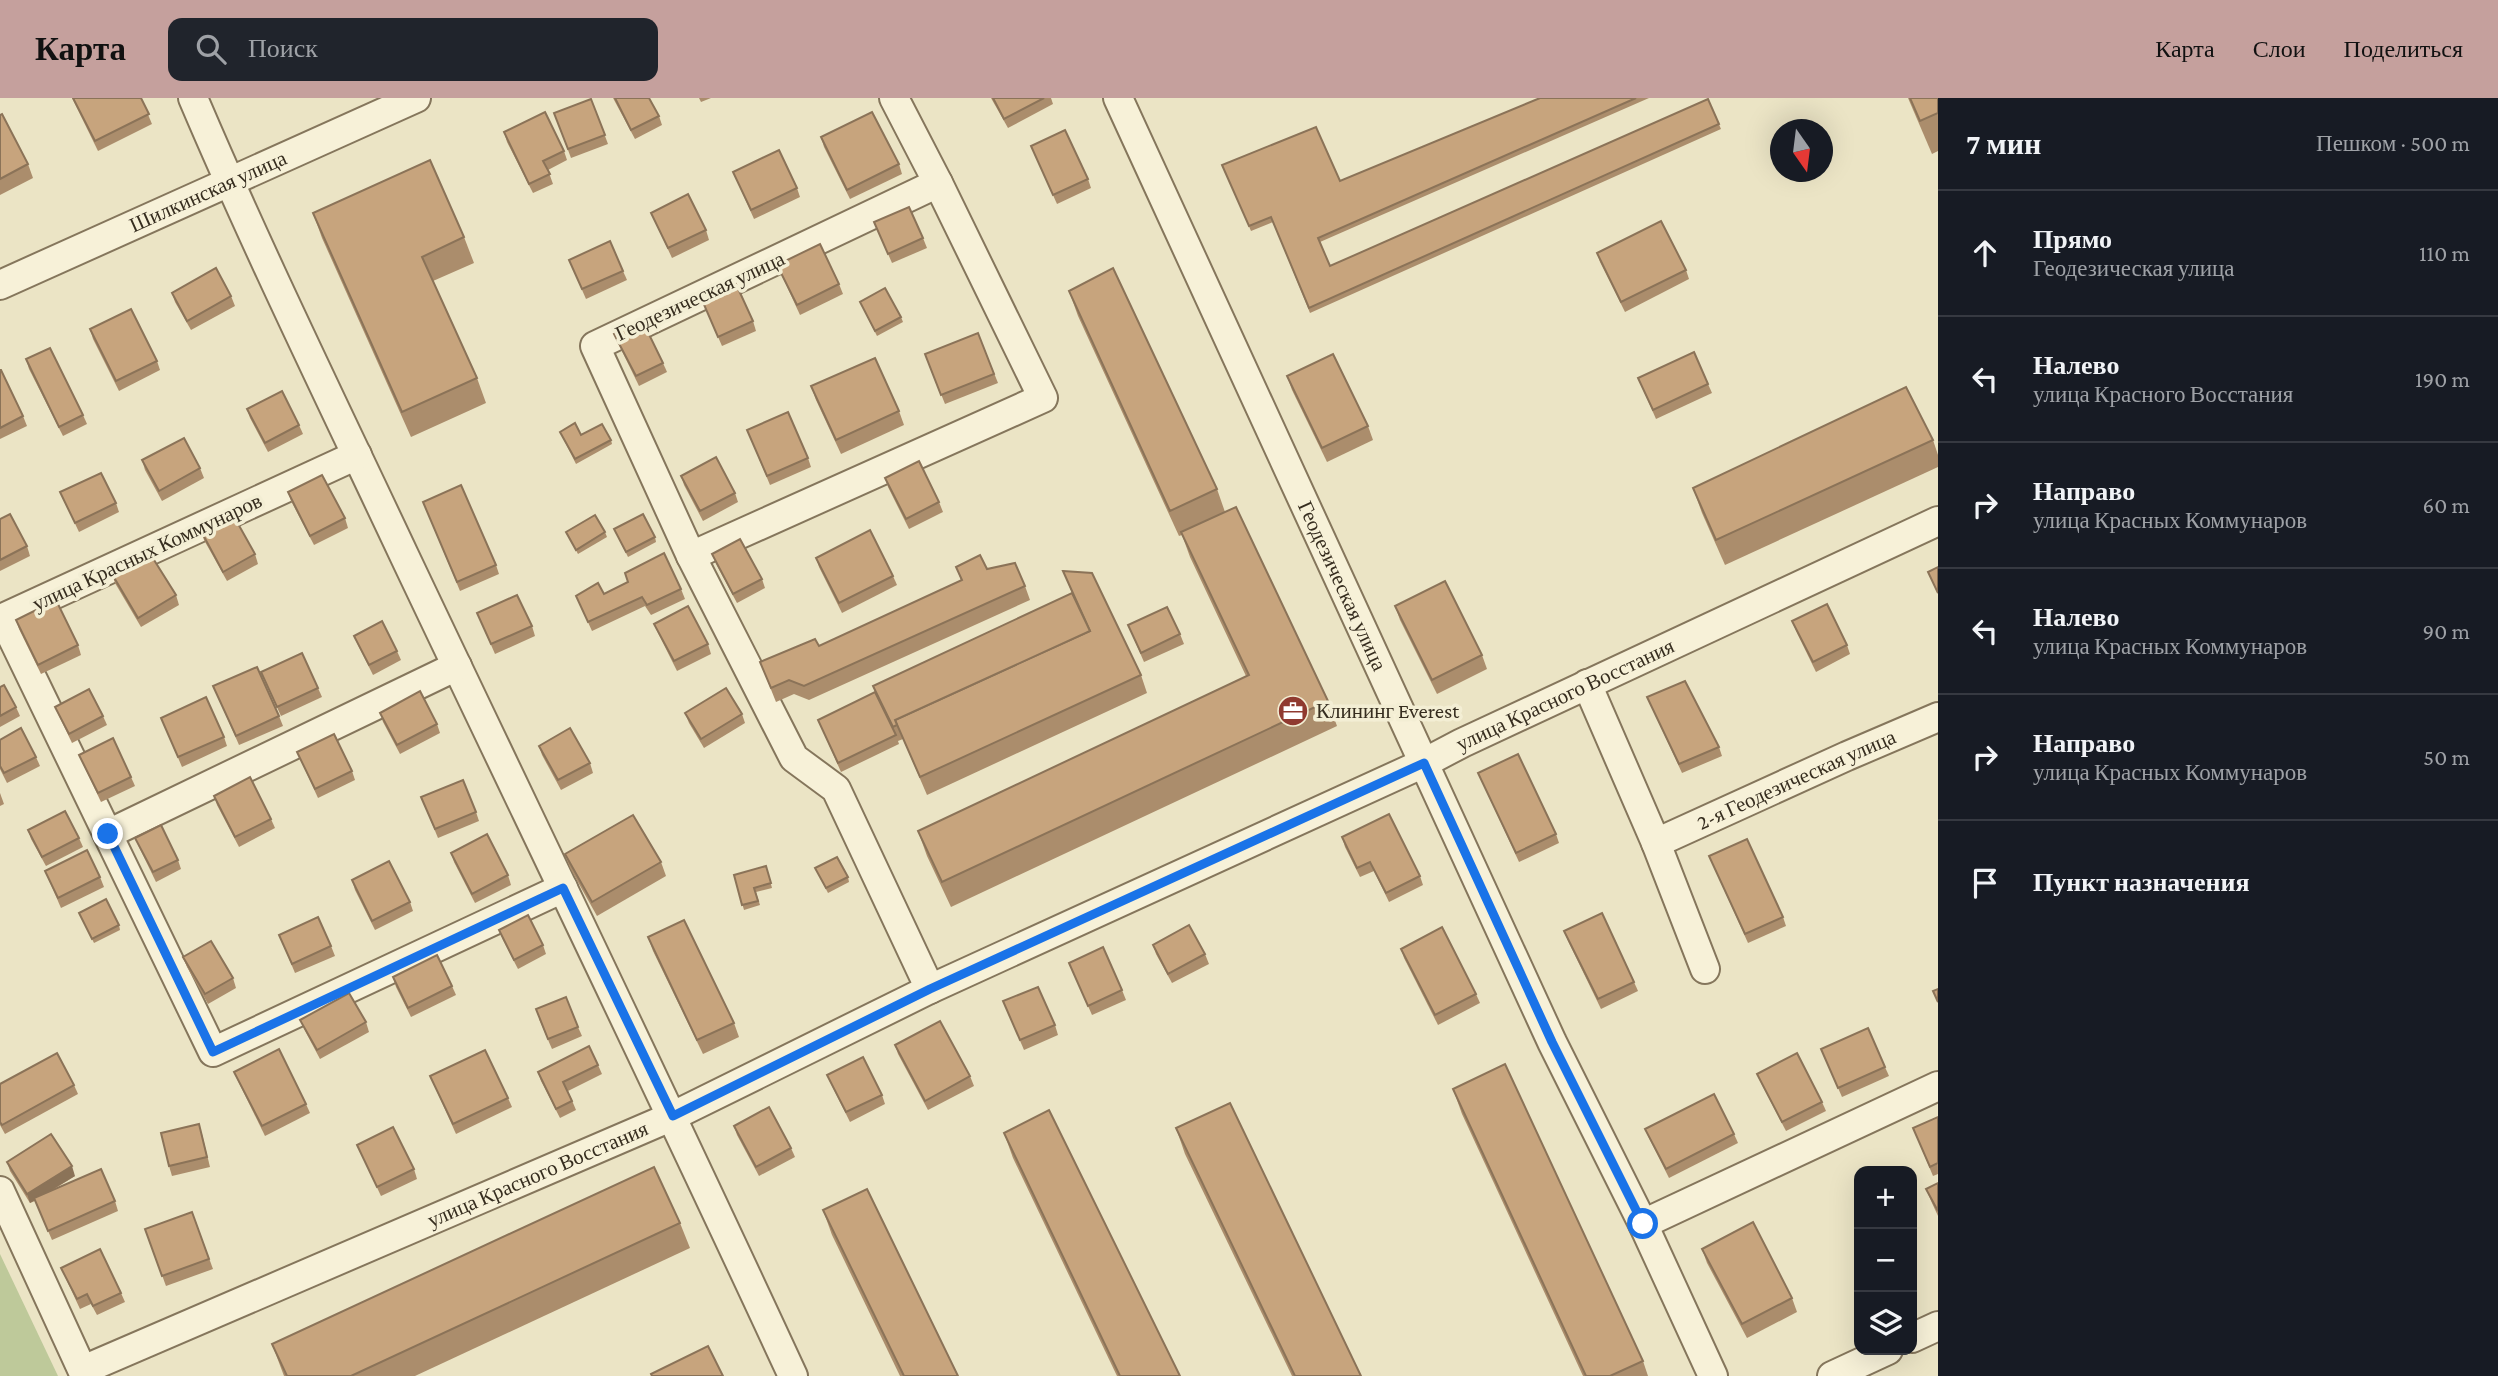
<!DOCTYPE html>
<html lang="ru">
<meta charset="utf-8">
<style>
body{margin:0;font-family:"Crimson Pro",serif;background:#20242c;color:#f1f3f6}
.controls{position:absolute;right:21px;bottom:21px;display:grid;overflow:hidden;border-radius:14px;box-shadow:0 7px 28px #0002}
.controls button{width:63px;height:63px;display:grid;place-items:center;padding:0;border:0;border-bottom:2px solid #363941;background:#171b24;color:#f1f3f6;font:35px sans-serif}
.compass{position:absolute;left:1770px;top:21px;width:63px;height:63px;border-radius:50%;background:#171b24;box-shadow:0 7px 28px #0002;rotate:166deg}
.stop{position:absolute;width:21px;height:21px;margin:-16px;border:5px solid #1a73e8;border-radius:50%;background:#fff}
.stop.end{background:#1a73e8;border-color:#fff;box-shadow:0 2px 7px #0008}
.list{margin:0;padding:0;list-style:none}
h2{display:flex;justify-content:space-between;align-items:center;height:91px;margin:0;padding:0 28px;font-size:30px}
h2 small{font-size:23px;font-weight:400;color:#9ea1a6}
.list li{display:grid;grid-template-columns:46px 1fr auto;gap:21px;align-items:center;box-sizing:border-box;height:126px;padding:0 28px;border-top:2px solid #363941}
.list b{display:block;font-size:26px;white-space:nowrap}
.list p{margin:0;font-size:23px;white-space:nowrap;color:#9ea1a6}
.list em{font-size:23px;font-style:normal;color:#9ea1a6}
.icon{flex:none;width:38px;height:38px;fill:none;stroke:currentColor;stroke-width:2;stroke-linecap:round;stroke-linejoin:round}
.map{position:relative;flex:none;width:1938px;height:1278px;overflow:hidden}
header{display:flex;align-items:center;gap:42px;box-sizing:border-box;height:98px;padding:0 35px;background:#c5a09d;color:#111}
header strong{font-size:33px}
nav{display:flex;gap:38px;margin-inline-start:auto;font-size:24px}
.search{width:490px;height:63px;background:#20242c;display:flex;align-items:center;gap:18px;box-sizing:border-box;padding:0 24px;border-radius:14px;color:#9ea1a6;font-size:26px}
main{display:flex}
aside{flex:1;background:#171b24}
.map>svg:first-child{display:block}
</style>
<header>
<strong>Карта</strong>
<div class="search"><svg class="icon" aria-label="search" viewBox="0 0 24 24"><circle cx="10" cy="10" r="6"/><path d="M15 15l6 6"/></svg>Поиск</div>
<nav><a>Карта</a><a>Слои</a><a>Поделиться</a></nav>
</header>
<main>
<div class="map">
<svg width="1938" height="1278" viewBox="0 0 1938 1278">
<rect width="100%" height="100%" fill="#ebe4c5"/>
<polygon fill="#bec99a" points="0,1156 58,1278 0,1278"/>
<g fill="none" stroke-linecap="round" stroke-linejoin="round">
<g stroke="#85765c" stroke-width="32">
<g id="minor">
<path d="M193 0C259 155 333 306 404 457 534 731 666 1003 793 1278"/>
<polyline points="894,0 938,85 595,248 691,458 794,660 836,691 930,891"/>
<path id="s1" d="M1118 0 1552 944 1643 1126 1713 1278"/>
<path id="s2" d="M0 187 416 0"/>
<polyline points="357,357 3,520 213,954 563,790"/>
<polyline points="691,458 1043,300 938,85"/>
<polyline points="1587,586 1656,745 1705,871"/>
<polyline points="108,736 457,568"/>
<path id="s3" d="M1656 745 1847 658 1938 619"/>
<polyline points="0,1093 85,1278"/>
<polyline points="1643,1126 1938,988"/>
<polyline points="1912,1240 1938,1228"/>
<path id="s4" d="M83 1272 673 1018 930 891 1424 665 1462 645 1938 423"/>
<polyline points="1832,1278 1888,1252"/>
</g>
</g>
<use href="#minor" stroke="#f7f1d8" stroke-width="28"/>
</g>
<g fill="#ab8d6c">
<polygon points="72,0 141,0 152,26 98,53"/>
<polygon points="613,0 649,0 659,18 662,27 635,41"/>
<polygon points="699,0 711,0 701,4"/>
<polygon points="991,0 1051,0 1053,6 1008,30"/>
<polygon points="1540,0 1649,0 1320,144 1330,168 1708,1 1721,31 1310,215 1273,124 1251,133 1222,67 1340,83"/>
<polygon points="1908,0 1938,0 1938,53 1932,56"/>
<polygon points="591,1 608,46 571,60 554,15"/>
<polygon points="0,17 28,66 33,80 0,97"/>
<polygon points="504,34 564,53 567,62 548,72 553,86 533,95 507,44"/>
<polygon points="821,39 899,66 902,76 850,101 824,49"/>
<polygon points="1031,48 1088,81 1091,90 1057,106"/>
<polygon points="733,74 797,90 800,99 754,121"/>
<polygon points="313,115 464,139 474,165 433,183 477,280 486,305 411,339 322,140"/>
<polygon points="651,115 706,132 709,142 672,160"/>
<polygon points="874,124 923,140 927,150 892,165"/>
<polygon points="1597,155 1686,172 1689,181 1625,214 1600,164"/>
<polygon points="569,162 623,173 627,182 586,201"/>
<polygon points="777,167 839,186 843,196 800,217"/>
<polygon points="1069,193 1217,391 1225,414 1328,603 1337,628 951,809 927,758 918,733 1246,578 1190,459 1182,437 1179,438 1078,218"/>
<polygon points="172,195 231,198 235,208 191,232 175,204"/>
<polygon points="702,202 753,223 756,233 722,248"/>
<polygon points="860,204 901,219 903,224 877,238"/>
<polygon points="90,231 157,263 160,272 119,293 93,241"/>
<polygon points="978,235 998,285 945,306 925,256"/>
<polygon points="614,236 663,265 667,274 639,288 618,245"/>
<polygon points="26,261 83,317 87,326 63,338 29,271"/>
<polygon points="0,272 23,318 27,328 0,341"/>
<polygon points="1287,278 1368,328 1373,342 1327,364 1292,292"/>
<polygon points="1638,280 1708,286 1712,295 1656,321"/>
<polygon points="811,288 899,313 904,327 841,356 816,302"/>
<polygon points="247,311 299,327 303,336 268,354 250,320"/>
<polygon points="747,332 808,360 811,369 770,387"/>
<polygon points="560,334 611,342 612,346 576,366"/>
<polygon points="1933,342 1938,357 1938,369 1725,467 1702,415 1693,390"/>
<polygon points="142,362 200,370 204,380 162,403 145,372"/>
<polygon points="681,378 735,395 738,404 703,423 684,387"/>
<polygon points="885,380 939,404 943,414 909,431 888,389"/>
<polygon points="60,394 116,405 119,414 79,434"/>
<polygon points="288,394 345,420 348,430 314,447 291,403"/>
<polygon points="423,404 496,467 499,476 460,493"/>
<polygon points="0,421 27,448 30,458 0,473"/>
<polygon points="614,431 655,439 656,444 628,459"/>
<polygon points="201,433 255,456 258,466 227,483 204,442"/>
<polygon points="566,434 605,434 607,439 578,456"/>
<polygon points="712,456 762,481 765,490 737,505 716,466"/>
<polygon points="816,460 893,478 897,487 842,515 819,469"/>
<polygon points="956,469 987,471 1025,488 1030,502 809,602 794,596 776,604 760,564 819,548 961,482"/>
<polygon points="1063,473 1141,577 1147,595 927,697 903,641 898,643 899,646 841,674 818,622 878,601 873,588 1072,495"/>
<polygon points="625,475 681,491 685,501 651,517 645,508 592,533 576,498 604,496 628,484"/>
<polygon points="112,476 176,497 179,507 141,529 115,485"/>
<polygon points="1395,508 1482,557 1487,571 1437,596 1400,522"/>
<polygon points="477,515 532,528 535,538 495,556"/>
<polygon points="16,522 78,547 81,557 41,576 19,531"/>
<polygon points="1792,523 1847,547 1850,556 1816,574 1796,533"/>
<polygon points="654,526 708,546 711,556 677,573 658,535"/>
<polygon points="1128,527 1180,536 1184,546 1144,564"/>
<polygon points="354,538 397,553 401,562 373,577 358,547"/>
<polygon points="261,574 318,590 322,599 281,618"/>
<polygon points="213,588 279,618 283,628 239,647"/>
<polygon points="0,589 16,609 20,618 0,629"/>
<polygon points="1647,599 1719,649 1722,658 1682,675"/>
<polygon points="55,609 103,618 107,627 72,645 59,618"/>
<polygon points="380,615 437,626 440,635 400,656 383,624"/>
<polygon points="685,615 742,616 745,625 704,650 689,625"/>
<polygon points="161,620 224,639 227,648 182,669"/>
<polygon points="0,642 36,659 40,668 7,685 0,671"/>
<polygon points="539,648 590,665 593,675 561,692 542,657"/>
<polygon points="297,654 352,673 355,682 318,700"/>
<polygon points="79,657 131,679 135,688 101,704 83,666"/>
<polygon points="1478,675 1556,736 1559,745 1519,764"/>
<polygon points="0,695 4,706 0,708"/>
<polygon points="214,698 271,721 275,730 239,749 217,707"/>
<polygon points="421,699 476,714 479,723 438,740"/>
<polygon points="28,732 79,740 83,749 46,768 31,741"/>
<polygon points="1342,739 1420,778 1423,787 1389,804 1374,773 1360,779 1345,749"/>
<polygon points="135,740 178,762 181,771 156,784 139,749"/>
<polygon points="451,755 508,777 511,787 475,805 454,764"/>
<polygon points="565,756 661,764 666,778 597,818 570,770"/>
<polygon points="1709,758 1783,819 1786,828 1748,845"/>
<polygon points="766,768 772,790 756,794 760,807 744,812 734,777"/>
<polygon points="815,770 848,779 849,784 828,795"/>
<polygon points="45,773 100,779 104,789 61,810"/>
<polygon points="352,782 410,804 413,813 375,832 355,792"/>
<polygon points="79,815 119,827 120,832 94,845"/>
<polygon points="499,832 543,847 546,856 518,871 503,842"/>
<polygon points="1564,833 1634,884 1638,893 1601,911 1568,843"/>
<polygon points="279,837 331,848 335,858 295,875"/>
<polygon points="648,839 734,925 739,939 703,956 653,853"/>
<polygon points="1153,847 1205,856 1209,866 1172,885 1156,856"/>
<polygon points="1401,851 1476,896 1480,905 1438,927 1404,860"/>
<polygon points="183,859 233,880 236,890 208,906 187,869"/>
<polygon points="1069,865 1122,892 1126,902 1092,917"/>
<polygon points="393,879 452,888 456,897 411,919 396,889"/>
<polygon points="1003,903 1055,927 1058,937 1024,952"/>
<polygon points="539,921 578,929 582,938 552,951"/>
<polygon points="300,922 366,924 369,934 320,961 304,931"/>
<polygon points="895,947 970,978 974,988 928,1012 898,956"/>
<polygon points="1821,951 1885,969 1889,978 1842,999"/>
<polygon points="598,967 602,976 568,993 576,1012 560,1020 541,983 538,974"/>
<polygon points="234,974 306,1006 310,1015 265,1038 238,983"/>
<polygon points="1757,976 1822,1004 1826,1013 1786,1033 1761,985"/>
<polygon points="827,977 882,997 885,1006 850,1024 831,986"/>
<polygon points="430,978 508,1000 512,1009 456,1036"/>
<polygon points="0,986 74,987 78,996 5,1036 0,1027"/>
<polygon points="1453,991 1643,1263 1648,1278 1583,1278 1462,1016"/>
<polygon points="1938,1019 1938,1076 1933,1078 1913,1030"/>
<polygon points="734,1028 791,1050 795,1059 759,1078 737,1037"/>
<polygon points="1176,1030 1361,1278 1292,1278 1185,1056"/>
<polygon points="1645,1031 1734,1036 1738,1045 1669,1080 1649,1040"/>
<polygon points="1004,1035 1180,1278 1117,1278 1013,1060"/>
<polygon points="202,1036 210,1069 172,1078 169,1068"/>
<polygon points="357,1047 414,1071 417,1081 381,1098"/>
<polygon points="7,1064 75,1078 51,1093 115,1103 118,1113 52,1142 35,1103 30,1105 10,1073"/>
<polygon points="1938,1085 1938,1118 1932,1105 1926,1091"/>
<polygon points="823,1112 958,1278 900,1278 832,1137"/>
<polygon points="192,1114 213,1171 166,1188 145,1131"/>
<polygon points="680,1125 690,1150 415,1278 284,1278 272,1246"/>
<polygon points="1702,1151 1792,1200 1797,1214 1747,1240 1707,1165"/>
<polygon points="61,1170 121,1195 125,1204 97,1217 91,1206 80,1211"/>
</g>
<polygon fill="#8b7358" points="72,1068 75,1078 30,1105 27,1096"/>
<g fill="#c7a47d" stroke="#8b7358" stroke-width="2">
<polygon points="73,0 141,0 149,16 95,43"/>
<polygon points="615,0 649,0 659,18 631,32"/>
<polygon points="993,0 1044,0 1004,21"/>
<polygon points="1540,0 1636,0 1318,140 1330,168 1708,1 1719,26 1309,210 1271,119 1249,128 1222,67 1316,29 1340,83"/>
<polygon points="1910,0 1938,0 1938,15 1920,23"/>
<polygon points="591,1 605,37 568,51 554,15"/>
<polygon points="545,14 564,53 543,63 550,76 529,86 504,34"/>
<polygon points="872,14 899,66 847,92 821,39"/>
<polygon points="2,16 28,66 0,81 0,17"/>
<polygon points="1065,32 1088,81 1053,97 1031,48"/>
<polygon points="779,52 797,90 751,112 733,74"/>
<polygon points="430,62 464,139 422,159 477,280 402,314 313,115"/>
<polygon points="688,96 706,132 668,150 651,115"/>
<polygon points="909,109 923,140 888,156 874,124"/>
<polygon points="1661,123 1686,172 1621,204 1597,155"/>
<polygon points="610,143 623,173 582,191 569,162"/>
<polygon points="820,146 839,186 797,207 777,167"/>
<polygon points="216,170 231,198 187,223 172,195"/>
<polygon points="1113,170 1217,391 1170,413 1069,193"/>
<polygon points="736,186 753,223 718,239 702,202"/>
<polygon points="885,190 901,219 875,233 860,204"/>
<polygon points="131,211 157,263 116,283 90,231"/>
<polygon points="642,222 663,265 636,278 614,236"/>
<polygon points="978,235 994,276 941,297 925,256"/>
<polygon points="50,250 83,317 59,329 26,261"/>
<polygon points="1694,254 1708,286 1653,312 1638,280"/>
<polygon points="1333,256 1368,328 1322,350 1287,278"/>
<polygon points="875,260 899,313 836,342 811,288"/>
<polygon points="0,272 1,272 23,318 0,330"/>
<polygon points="1906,289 1933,342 1716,442 1693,390"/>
<polygon points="282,293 299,327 265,345 247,311"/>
<polygon points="788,314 808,360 767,378 747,332"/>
<polygon points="575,325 581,337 602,326 611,342 575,361 560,334"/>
<polygon points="184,340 200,370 159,393 142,362"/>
<polygon points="716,359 735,395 700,413 681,378"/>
<polygon points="919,363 939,404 906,421 885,380"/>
<polygon points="101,375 116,405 75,425 60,394"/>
<polygon points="322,377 345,420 310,438 288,394"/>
<polygon points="461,387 496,467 457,484 423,404"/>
<polygon points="1236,409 1328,603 942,784 918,733 1249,577 1181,434"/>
<polygon points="232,415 255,456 223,474 201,433"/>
<polygon points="10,416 27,448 0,462 0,421"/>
<polygon points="643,416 655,439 626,454 614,431"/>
<polygon points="595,417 605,434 576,452 566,434"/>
<polygon points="870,432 893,478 839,505 816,460"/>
<polygon points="740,441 762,481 733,496 712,456"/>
<polygon points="149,454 176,497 138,520 112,476"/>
<polygon points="664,455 681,491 647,507 642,499 588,524 576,498 598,485 604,496 628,484 625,475"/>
<polygon points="980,457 987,471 1015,465 1025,488 804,588 789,582 771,590 760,564 815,541 819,548 962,482 956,469"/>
<polygon points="1938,469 1938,495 1928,474"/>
<polygon points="1063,473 1092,475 1141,577 920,679 895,622 1090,533"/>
<polygon points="1445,483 1482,557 1432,582 1395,508"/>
<polygon points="1072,495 1090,533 895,622 897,627 893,629 873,588"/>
<polygon points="517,497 532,528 491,546 477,515"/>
<polygon points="56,502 78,547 38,567 16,522"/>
<polygon points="1827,506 1847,547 1813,564 1792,523"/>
<polygon points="688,508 708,546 674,563 654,526"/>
<polygon points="1167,509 1180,536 1141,555 1128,527"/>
<polygon points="382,523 397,553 369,567 354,538"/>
<polygon points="302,555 318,590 277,609 261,574"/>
<polygon points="257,569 279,618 236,638 213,588"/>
<polygon points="1685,583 1719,649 1679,666 1647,599"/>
<polygon points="4,587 16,609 0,618 0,589"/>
<polygon points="726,590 742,616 701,641 685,615"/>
<polygon points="89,591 103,618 69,636 55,609"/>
<polygon points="420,593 437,626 397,647 380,615"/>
<polygon points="875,594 896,637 838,665 818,622"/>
<polygon points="206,599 224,639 178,659 161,620"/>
<polygon points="21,630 36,659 4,675 0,668 0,642"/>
<polygon points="570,630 590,665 558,682 539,648"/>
<polygon points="334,636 352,673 315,691 297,654"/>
<polygon points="113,640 131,679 98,695 79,657"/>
<polygon points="1518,656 1556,736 1516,755 1478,675"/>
<polygon points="250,679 271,721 235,739 214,698"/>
<polygon points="463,682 476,714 435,731 421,699"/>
<polygon points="65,713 79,740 42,759 28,732"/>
<polygon points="1389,716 1420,778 1386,795 1370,764 1357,770 1342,739"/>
<polygon points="633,717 661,764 592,804 565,756"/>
<polygon points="161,727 178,762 153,774 135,740"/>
<polygon points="487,736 508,777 472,796 451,755"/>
<polygon points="1747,741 1783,819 1745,836 1709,758"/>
<polygon points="87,752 100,779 58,800 45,773"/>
<polygon points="837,759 848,779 826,790 815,770"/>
<polygon points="389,763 410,804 372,823 352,782"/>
<polygon points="766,768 771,785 754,790 758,803 742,807 734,777"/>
<polygon points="106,801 119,827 92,841 79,815"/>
<polygon points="1602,815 1634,884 1598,901 1564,833"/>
<polygon points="528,817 543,847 514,862 499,832"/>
<polygon points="318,819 331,848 292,866 279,837"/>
<polygon points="684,822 734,925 697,942 648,839"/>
<polygon points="1189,827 1205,856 1168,876 1153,847"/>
<polygon points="1442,829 1476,896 1435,917 1401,851"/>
<polygon points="211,843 233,880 205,896 183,859"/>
<polygon points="1103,849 1122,892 1088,908 1069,865"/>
<polygon points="437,857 452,888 408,910 393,879"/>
<polygon points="1038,889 1055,927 1020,942 1003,903"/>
<polygon points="1938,891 1938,904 1933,893"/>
<polygon points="349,895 366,924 317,952 300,922"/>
<polygon points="566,899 578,929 548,941 536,911"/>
<polygon points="940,923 970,978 925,1003 895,947"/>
<polygon points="1868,930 1885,969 1838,990 1821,951"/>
<polygon points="589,948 598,967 563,984 572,1003 556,1011 538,974"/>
<polygon points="279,951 306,1006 262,1028 234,974"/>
<polygon points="485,952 508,1000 453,1026 430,978"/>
<polygon points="57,955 74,987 2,1027 0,1024 0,986"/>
<polygon points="1797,955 1822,1004 1782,1024 1757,976"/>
<polygon points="863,959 882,997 846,1014 827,977"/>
<polygon points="1505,966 1643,1263 1610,1278 1586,1278 1453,991"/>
<polygon points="1714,996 1734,1036 1666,1071 1645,1031"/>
<polygon points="1230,1005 1361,1278 1295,1278 1176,1030"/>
<polygon points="769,1009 791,1050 756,1069 734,1028"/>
<polygon points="1049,1012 1180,1278 1120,1278 1004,1035"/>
<polygon points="1938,1019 1938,1065 1930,1069 1913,1030"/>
<polygon points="199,1026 207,1059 169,1068 161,1035"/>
<polygon points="393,1029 414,1071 377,1089 357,1047"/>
<polygon points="51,1036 72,1068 27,1096 7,1064"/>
<polygon points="654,1069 680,1125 351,1278 287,1278 272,1246"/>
<polygon points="101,1071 115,1103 48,1133 34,1100"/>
<polygon points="1938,1085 1938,1113 1926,1091"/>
<polygon points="867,1091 958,1278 904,1278 823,1112"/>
<polygon points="192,1114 209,1161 162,1178 145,1131"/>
<polygon points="1753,1124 1792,1200 1742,1226 1702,1151"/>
<polygon points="100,1151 121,1195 93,1208 87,1196 77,1201 61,1170"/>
<polygon points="708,1248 723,1278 652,1278 651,1276"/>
</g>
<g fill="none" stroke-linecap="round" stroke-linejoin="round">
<polyline stroke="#1a73e8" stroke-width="9" points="108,736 213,954 563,790 673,1018 930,891 1424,665 1552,944 1643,1126"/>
</g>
<defs>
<g id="office-disc" transform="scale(1.575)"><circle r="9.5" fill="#903a30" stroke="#f3eed4"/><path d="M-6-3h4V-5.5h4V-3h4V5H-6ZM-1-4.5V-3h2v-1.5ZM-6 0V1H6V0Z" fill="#fff"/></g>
</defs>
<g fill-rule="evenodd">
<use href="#office-disc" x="1293" y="613"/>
</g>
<g text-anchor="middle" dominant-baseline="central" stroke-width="7" stroke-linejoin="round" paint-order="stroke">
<g font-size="21" fill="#362d1f" stroke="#f3eed4">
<text stroke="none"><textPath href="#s2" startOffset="228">Шилкинская улица</textPath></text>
<text transform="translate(700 198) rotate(-25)">Геодезическая улица</text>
<text transform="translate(147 454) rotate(-25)">улица Красных Коммунаров</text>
<text stroke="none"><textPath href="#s1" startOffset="537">Геодезическая улица</textPath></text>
<text stroke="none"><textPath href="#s4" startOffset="1629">улица Красного Восстания</textPath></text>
<text stroke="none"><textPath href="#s3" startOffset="154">2-я Геодезическая улица</textPath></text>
<text stroke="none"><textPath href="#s4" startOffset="495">улица Красного Восстания</textPath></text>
</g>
<g font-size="21" fill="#362d1f" stroke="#f3eed4" text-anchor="start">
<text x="1316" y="613">Клининг Everest</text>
</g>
</g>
</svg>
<div class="controls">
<button>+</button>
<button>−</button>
<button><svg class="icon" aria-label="layers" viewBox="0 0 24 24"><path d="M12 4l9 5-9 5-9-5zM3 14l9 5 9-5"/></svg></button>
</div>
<svg class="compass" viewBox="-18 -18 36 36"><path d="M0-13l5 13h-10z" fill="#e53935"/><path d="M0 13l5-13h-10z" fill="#9ea1a6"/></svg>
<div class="stop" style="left:1643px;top:1126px"></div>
<div class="stop end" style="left:108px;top:736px"></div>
</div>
<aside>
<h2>7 мин<small>Пешком · 500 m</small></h2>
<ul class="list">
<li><svg class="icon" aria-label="ahead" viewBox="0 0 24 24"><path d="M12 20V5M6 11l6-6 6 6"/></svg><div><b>Прямо</b><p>Геодезическая улица</p></div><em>110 m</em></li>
<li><svg class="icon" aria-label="left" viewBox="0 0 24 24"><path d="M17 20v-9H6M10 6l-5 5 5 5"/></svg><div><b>Налево</b><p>улица Красного Восстания</p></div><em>190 m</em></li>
<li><svg class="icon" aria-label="right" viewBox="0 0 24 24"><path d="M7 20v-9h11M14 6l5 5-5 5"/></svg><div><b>Направо</b><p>улица Красных Коммунаров</p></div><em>60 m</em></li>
<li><svg class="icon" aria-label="left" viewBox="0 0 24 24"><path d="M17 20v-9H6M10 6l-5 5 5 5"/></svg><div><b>Налево</b><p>улица Красных Коммунаров</p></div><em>90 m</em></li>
<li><svg class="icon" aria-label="right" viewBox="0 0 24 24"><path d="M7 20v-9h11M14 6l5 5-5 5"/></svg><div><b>Направо</b><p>улица Красных Коммунаров</p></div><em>50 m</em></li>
<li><svg class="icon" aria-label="arrive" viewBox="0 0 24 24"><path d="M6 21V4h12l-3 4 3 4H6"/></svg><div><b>Пункт назначения</b></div></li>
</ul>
</aside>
</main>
